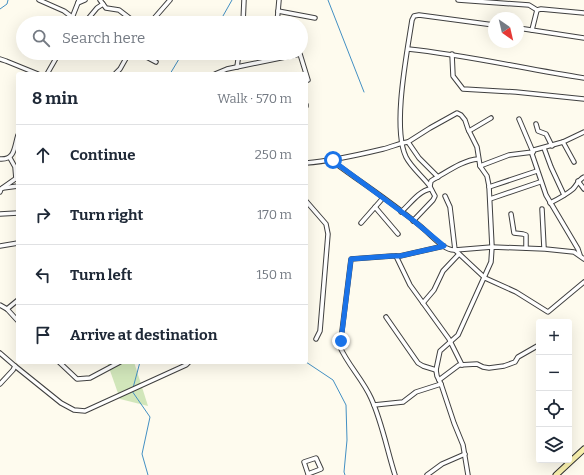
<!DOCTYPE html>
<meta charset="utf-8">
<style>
body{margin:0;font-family:Bitter,serif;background:#f6f6f7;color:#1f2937}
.controls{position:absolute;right:12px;bottom:12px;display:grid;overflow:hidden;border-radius:4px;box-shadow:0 4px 16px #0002}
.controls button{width:36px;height:36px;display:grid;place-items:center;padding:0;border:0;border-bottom:1px solid #e0e1e3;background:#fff;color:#1f2937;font:20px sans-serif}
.compass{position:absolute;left:488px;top:12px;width:36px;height:36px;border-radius:50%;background:#fff;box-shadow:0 4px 16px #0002;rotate:146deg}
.stop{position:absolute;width:12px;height:12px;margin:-9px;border:3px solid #1a73e8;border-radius:50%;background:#fff}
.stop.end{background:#1a73e8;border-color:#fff;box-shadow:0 1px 4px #0008}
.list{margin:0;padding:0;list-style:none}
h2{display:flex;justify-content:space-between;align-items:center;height:52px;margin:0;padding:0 16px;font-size:17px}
h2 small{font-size:13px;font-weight:400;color:#747a83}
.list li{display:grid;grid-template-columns:26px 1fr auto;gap:12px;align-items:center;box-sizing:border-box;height:60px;padding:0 16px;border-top:1px solid #e0e1e3}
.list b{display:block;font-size:15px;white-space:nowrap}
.list em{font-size:13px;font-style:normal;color:#747a83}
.icon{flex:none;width:22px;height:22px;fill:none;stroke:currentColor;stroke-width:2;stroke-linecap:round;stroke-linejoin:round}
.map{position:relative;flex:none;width:584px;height:475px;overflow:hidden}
.search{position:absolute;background:#fff;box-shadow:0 4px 16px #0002;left:16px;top:16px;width:292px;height:44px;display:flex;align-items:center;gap:10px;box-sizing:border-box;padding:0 14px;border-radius:22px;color:#747a83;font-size:15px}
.panel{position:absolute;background:#fff;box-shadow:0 4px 16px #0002;left:16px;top:72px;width:292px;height:292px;border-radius:4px}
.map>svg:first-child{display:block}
</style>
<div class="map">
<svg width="584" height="475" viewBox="0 0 584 475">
<rect width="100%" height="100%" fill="#fefbee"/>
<polygon fill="#d1e6ba" points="107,362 134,362 148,406 120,399"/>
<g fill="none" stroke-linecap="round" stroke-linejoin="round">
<g stroke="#4390c3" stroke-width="1">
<polyline points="328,0 364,92"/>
<polyline points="0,9 7,4 8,0"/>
<polyline points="219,23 232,0"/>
<polyline points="170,74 179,59 191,53"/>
<polyline points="306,362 333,380 346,405 347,440 344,472 345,475"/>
<polyline points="133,388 140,362"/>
<polyline points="132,391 150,417 142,454 148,475"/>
</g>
<g stroke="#404040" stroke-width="5.5">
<g id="minor">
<polyline points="39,0 64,11 72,17"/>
<polyline points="100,0 106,8 119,10 136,23"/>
<polyline points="458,0 529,5 537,10"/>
<polyline points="78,3 85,0"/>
<polyline points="278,11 315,18"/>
<polyline points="87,20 97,8 103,4"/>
<polyline points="70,23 79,0"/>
<polyline points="150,23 170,0"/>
<polyline points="243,23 244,0"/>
<polyline points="277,23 279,0"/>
<polyline points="518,28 584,38"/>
<polyline points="532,30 537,10 541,9 584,13"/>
<path d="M408 49C467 55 525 69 584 78"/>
<polyline points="139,53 156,62"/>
<polyline points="452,54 453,76 463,89 516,92 584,99"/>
<polyline points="0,59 6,61 38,74"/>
<polyline points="237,67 239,53"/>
<polyline points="47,74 59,53"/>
<polyline points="115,74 120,69 129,53"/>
<polyline points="215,74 227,69 300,54 308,80 306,80"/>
<polyline points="306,106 306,105"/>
<polyline points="536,124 538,131 546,134 552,146"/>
<polyline points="469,131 491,118"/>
<polyline points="408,142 430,128 457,113 461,115 465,120 468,129 477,147 480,166 487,176 489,186 492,247 491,262 458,335 440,351 436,370 437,376 441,384 454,423 463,445 468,475"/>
<polyline points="563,142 574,162"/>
<polyline points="544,148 551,167 564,195"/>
<polyline points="10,158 15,167 16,179"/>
<path d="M0 159C15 160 14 148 18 135"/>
<path d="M333 160 335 163C366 186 399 207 427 232 434 238 445 251 455 250L485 278 516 292 548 312 584 282"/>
<path d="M306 163C332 161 358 155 383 149 392 147 399 143 408 142L419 158 438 177"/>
<polyline points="480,166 509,155 533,152 519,119"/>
<polyline points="578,181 584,189"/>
<path d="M430 186 431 181 434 179C447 172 463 160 478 159"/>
<polyline points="489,187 537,171"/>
<polyline points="3,188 18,186"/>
<polyline points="0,192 1,189 18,177"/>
<polyline points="445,196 450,207 455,250 492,247 545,249 574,252 584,259"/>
<polyline points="490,199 540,182"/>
<polyline points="306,201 326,224 328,234 320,331 316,339"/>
<path d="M550 203C558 199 566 195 573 189 577 185 578 180 584 177"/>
<polyline points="375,207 398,234"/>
<polyline points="542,209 544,248"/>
<path d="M401 212C410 204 419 191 430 189"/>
<polyline points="0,214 18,213"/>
<polyline points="511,214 514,233 523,234 526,235 526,248"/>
<path d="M413 221 433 200 435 196C433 193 431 188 429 185 422 176 411 167 406 157 392 128 407 53 412 20L414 16 419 15 494 25"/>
<polyline points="361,223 383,198"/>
<polyline points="0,246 18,243"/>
<polyline points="580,255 578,249 546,195 532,154 534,150 563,142 584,132"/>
<polyline points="396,256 410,285 449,339 462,365"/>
<polyline points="423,303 434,290 443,271 459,254"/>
<polyline points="0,305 7,309 18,321"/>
<polyline points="7,309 18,300"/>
<polyline points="386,317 418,363 423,366 436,370"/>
<polyline points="0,353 15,366 13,370 0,384"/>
<polyline points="59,362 77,379 90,378 120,362"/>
<polyline points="15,366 61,403 74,410 85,411 186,365 189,362"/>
<polyline points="439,380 459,365 477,364 483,367 489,368 504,366 515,362 518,357 539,345"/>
<polyline points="374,405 403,402 416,392 441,384"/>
<polyline points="308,474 321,469 316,458 304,462 308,474 308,475"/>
<path d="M395 475C387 450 382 422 371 398 363 380 348 365 340 347L351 259 392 256H400L444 246"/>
<polyline points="427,475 442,464 465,454"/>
</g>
</g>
<g stroke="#2f2f2f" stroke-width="7">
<polyline id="secondary" points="556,475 584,449"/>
</g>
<use href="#minor" stroke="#fff" stroke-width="3.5"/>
<use href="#secondary" stroke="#f9f1ae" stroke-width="5"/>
</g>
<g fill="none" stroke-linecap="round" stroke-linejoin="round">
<polyline stroke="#1a73e8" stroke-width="5" points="333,160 336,163 414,221 444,246 400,256 392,256 351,259 341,341"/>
</g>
</svg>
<div class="controls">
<button>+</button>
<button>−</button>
<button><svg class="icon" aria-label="locate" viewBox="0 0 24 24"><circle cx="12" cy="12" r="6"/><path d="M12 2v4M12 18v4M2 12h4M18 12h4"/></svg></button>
<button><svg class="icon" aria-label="layers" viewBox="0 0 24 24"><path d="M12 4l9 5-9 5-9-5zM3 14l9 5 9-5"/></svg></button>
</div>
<svg class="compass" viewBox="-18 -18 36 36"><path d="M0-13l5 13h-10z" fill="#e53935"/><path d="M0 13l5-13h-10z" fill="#747a83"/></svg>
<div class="stop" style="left:333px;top:160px"></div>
<div class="stop end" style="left:341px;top:341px"></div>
<div class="search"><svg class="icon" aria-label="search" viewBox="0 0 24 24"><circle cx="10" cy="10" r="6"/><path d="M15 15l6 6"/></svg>Search here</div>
<section class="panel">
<h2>8 min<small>Walk · 570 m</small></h2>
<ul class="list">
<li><svg class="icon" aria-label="ahead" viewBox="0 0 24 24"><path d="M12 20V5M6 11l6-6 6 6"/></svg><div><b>Continue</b></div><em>250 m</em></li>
<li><svg class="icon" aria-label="right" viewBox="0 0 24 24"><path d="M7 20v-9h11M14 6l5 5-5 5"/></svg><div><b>Turn right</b></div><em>170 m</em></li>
<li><svg class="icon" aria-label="left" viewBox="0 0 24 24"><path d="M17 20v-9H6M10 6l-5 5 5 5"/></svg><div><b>Turn left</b></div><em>150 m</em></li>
<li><svg class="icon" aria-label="arrive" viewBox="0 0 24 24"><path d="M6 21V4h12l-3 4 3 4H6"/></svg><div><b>Arrive at destination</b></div></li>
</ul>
</section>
</div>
